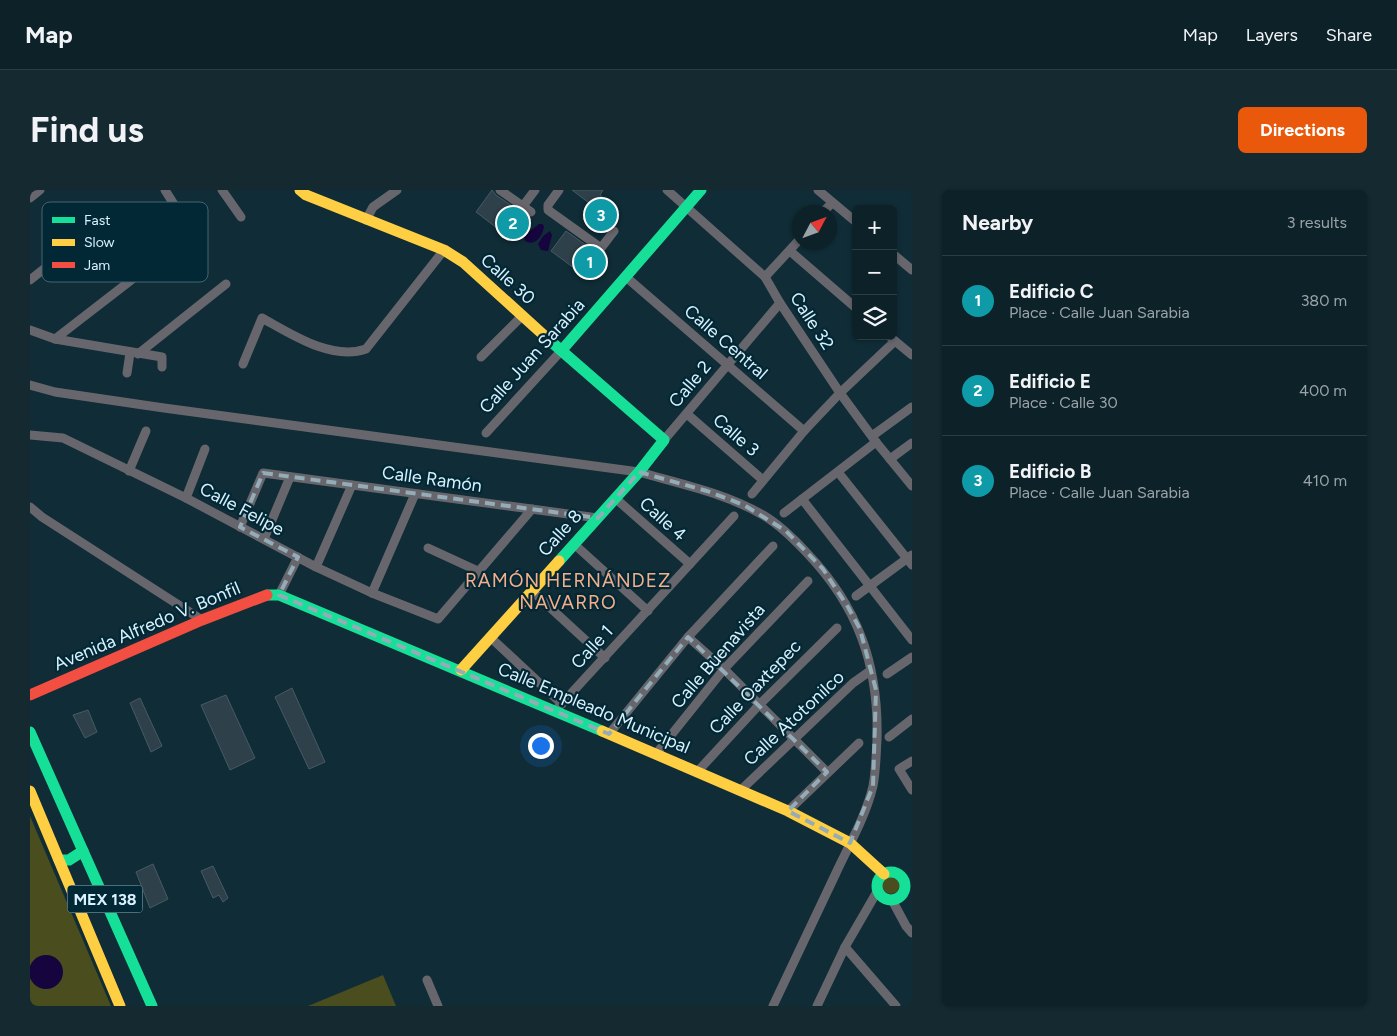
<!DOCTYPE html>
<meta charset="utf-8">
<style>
body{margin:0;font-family:Figtree,sans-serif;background:#152930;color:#f1f3f6}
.controls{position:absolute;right:15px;top:15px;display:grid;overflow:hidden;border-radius:8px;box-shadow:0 1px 4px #0004}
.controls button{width:45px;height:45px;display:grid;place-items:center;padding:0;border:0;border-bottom:1px solid #2c3e45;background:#0c2128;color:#f1f3f6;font:25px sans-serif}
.compass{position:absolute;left:762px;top:15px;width:45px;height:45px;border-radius:50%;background:#0c2128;box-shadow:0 1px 4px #0004;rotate:49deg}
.you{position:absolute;left:510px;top:555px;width:18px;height:18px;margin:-12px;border:4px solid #fff;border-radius:50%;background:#1a73e8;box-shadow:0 0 0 8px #1a73e833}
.badge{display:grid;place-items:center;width:32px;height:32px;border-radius:50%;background:#ea580c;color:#fff;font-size:16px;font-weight:700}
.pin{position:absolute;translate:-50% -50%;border:2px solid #fff;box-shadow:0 1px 5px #0006}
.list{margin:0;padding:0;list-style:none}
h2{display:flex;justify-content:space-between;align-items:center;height:65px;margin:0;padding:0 20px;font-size:21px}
h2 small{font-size:16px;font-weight:400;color:#9aa3a8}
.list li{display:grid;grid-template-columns:32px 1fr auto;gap:15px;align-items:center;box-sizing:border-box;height:90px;padding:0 20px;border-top:1px solid #2c3e45}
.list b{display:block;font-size:19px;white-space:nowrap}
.list p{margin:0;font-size:16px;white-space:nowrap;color:#9aa3a8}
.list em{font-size:16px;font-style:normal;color:#9aa3a8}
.icon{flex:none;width:28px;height:28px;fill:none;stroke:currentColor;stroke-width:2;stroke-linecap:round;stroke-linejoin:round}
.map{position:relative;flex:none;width:882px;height:816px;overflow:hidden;border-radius:8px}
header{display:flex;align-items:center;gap:30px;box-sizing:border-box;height:70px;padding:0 25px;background:#0c2128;border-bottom:1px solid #2c3e45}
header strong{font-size:24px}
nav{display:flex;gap:28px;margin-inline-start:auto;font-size:18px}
.intro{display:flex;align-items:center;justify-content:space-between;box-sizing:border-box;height:120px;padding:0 30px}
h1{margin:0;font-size:35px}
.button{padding:12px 22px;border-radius:8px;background:#ea580c;color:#fff;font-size:18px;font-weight:700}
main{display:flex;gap:30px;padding:0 30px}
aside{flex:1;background:#0c2128;border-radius:8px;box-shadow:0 1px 4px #0004}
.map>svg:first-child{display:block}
</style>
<header>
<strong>Map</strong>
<nav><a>Map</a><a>Layers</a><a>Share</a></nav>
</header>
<div class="intro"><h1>Find us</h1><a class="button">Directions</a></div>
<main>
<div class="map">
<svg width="882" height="816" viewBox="0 0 882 816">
<rect width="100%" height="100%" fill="#102c36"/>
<g fill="#4a4d1d">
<polygon points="0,626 81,816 0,816"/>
<circle cx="861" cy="695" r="9"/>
<polygon points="353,785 366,816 278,816"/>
</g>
<g fill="#15043e">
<path d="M509 34H512L514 36C513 46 505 57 495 51L494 46 495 43 503 39Z"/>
<polygon points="520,41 522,45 518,61 511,60 508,54 513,46"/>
<circle cx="16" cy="782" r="17"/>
</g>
<g fill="#2e4049" stroke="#475a65">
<polygon points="462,0 466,5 501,29 484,51 446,22"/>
<polygon points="542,0 573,0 570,5 588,20 572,43 553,29 563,16"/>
<polygon points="536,41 567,63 573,64 577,67 560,90 521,61"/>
<polygon points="262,498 295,572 279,579 245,507"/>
<polygon points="196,505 225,568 200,580 171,515"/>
<polygon points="110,508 132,556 121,562 100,513"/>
<polygon points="58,520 67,542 55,548 43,525"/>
<polygon points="123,674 138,709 120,718 106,682"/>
<polygon points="183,676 198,708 193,712 189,705 183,708 171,681"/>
</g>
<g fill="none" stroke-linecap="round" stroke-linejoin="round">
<g stroke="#68666d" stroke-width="9">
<polyline points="135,0 169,54"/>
<polyline points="192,0 211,27"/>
<polyline points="470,0 501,22"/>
<polyline points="529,0 518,15 518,20 571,58 584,41"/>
<polyline points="637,0 735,87 750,113 810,203 846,252 882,296"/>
<polyline points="788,0 826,32"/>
<polyline points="0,8 10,0"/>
<polyline points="493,16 505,0"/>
<polyline points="793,22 802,13"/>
<polyline points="336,30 343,17 367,0"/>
<polyline points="760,61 826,118"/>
<polyline points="863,64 882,80"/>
<polyline points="596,87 774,241"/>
<polyline points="735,87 769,50"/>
<polyline points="0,90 87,21"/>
<polyline points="0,140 25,149 132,167 132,177"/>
<polyline points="859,146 882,165"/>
<polyline points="25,149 153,50"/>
<polyline points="108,164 196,94"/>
<polyline points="451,167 492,126"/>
<path d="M213 174 232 128C261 144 301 171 336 159L414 60"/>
<polyline points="97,183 100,163"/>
<path d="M0 195 25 202 134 218 609 282C651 294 695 303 733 325 750 335 763 348 776 362 828 416 849 475 847 550 846 565 846 581 843 596 836 626 819 655 806 683 785 727 764 771 743 816"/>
<polyline points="657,224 733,290"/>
<polyline points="456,243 532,160"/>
<polyline points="0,245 33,248 156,308 286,377 342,403 408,429 502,319"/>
<polyline points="842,246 882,217"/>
<polyline points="634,250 750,113"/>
<polyline points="860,269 882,253"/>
<polyline points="99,281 116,241"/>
<polyline points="808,282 882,375"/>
<polyline points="722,304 774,241 810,203 865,151"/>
<polyline points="156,308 175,259"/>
<polyline points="585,308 660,374"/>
<polyline points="772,309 882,450"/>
<polyline points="0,317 12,327 172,430"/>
<polyline points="754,323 846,252"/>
<polyline points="210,337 233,283 568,328"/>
<polyline points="234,349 260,287"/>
<polyline points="544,354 618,421"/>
<polyline points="398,358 448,381"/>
<polyline points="286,377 322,295"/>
<polyline points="502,401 575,468"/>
<polyline points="342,403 385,304"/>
<polyline points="249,405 268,367"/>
<polyline points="826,406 882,365"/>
<polyline points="460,447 532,514"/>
<polyline points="658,447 694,479 797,582"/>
<polyline points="857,484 882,467"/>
<polyline points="525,521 704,326"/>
<polyline points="579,544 658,447 743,356"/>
<polyline points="859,547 882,529"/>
<polyline points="626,564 694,479 778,391"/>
<polyline points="882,571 869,579 882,600"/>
<polyline points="668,581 729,515 807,438"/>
<polyline points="712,599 823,493 840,481"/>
<polyline points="758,621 829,553"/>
<polyline points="862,710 876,736 882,743"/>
<polyline points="815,757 866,816"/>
<polyline points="397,790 408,816"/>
<polyline points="787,816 815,757 848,700"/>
</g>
<g stroke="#16e098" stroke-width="11">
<polyline points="518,149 634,250 609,282 529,371"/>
<polyline points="532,160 671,0"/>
<polyline points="237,405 249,405 572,541"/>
<polyline points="0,542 122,816"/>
<polyline points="29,670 39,670 53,661"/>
<circle cx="861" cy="696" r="14"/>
</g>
<g stroke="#ffcf43" stroke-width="11">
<polyline points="270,0 276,5 414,60 433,72 518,149"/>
<polyline points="431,480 529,371"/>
<polyline points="572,541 758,621 820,653 854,684"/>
<polyline points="0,601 90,816"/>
</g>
<polyline stroke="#f24e42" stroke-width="11" points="0,505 172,430 237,405"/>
</g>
<path fill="none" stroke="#93acb7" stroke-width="4" stroke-dasharray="10 6" stroke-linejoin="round" d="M609 282 677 301 714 315 756 341 793 379 818 417 830 439 846 500 843 596 820 653 758 621 797 582 658 447 579 544 249 405 268 367 210 337 233 283 568 328Z"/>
<g text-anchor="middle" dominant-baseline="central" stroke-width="4.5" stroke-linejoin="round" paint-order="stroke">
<rect fill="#022836" stroke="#98b5c1" stroke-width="1" x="37.5" y="695.5" width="75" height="27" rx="4"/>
<g font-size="16" font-weight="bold" fill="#d9f1fd">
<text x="75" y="709">MEX 138</text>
</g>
<g font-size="18" fill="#d9f1fd" stroke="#022836">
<text transform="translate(478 89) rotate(42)">Calle 30</text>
<text transform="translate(782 131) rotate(57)">Calle 32</text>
<text transform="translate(696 152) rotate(41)">Calle Central</text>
<text transform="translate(502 166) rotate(-48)">Calle Juan Sarabia</text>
<text transform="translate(660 194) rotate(-50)">Calle 2</text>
<text transform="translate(706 245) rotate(41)">Calle 3</text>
<text transform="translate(402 289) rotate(8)">Calle Ramón</text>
<text transform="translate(212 319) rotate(28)">Calle Felipe</text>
<text transform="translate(633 329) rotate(42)">Calle 4</text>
<text transform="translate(530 343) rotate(-48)">Calle 8</text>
<text transform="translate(117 436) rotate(-23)">Avenida Alfredo V. Bonfil</text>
<text transform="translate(562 457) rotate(-47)">Calle 1</text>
<text transform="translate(688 466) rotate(-49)">Calle Buenavista</text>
<text transform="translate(725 497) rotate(-46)">Calle Oaxtepec</text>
<text transform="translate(564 518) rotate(23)">Calle Empleado Municipal</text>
<text transform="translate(764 528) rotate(-43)">Calle Atotonilco</text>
</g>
<g font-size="19" letter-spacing="1" fill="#f7ae88" stroke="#022836">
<text x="538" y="390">RAMÓN HERNÁNDEZ<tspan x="538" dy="22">NAVARRO</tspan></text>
</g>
</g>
<rect x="12" y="12" width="166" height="80" rx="8" fill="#022836" stroke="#426472" stroke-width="1"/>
<rect x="22" y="27" width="23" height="6" fill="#16e098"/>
<rect x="22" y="49" width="23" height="7" fill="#ffcf43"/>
<rect x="22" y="72" width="23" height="6" fill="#f24e42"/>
<g font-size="14" fill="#d9f1fd">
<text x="54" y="35">Fast</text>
<text x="54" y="57">Slow</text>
<text x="54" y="80">Jam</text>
</g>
</svg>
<div class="controls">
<button>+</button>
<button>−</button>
<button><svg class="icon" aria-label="layers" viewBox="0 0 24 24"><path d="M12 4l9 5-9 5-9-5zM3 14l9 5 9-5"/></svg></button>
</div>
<svg class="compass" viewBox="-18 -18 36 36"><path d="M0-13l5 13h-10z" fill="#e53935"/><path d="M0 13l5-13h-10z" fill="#9aa3a8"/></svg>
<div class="you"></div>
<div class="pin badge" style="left:560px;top:72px;background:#0f9aa8">1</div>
<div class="pin badge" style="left:483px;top:33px;background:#0f9aa8">2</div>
<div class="pin badge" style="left:571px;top:25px;background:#0f9aa8">3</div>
</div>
<aside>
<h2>Nearby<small>3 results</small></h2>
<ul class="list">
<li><span class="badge" style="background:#0f9aa8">1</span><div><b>Edificio C</b><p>Place · Calle Juan Sarabia</p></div><em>380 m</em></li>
<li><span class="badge" style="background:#0f9aa8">2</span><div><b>Edificio E</b><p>Place · Calle 30</p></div><em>400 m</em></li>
<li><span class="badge" style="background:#0f9aa8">3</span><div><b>Edificio B</b><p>Place · Calle Juan Sarabia</p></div><em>410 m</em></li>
</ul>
</aside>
</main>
